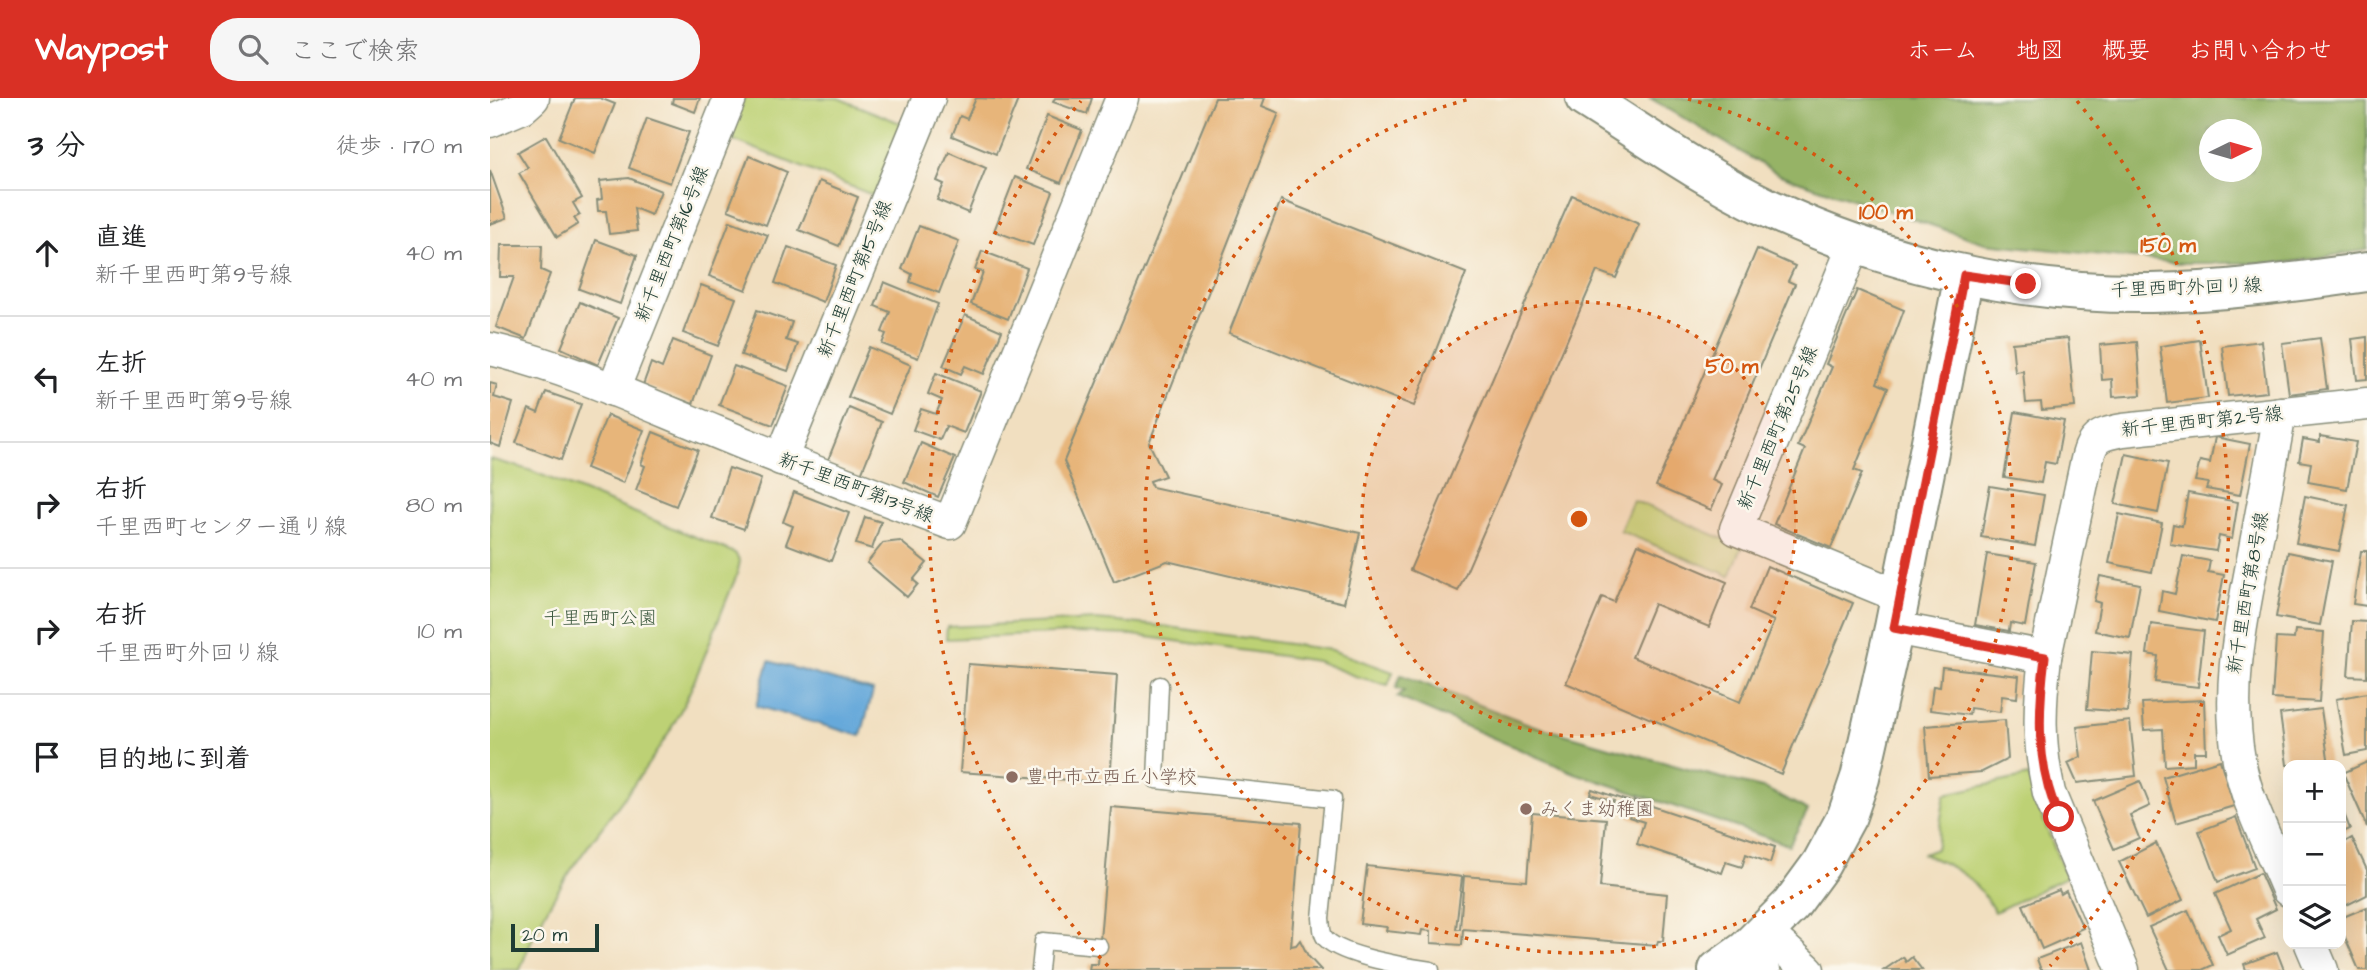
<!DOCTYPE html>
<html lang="ja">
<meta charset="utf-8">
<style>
body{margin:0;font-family:"Architects Daughter","Klee One",sans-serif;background:#f6f6f6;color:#202124}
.controls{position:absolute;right:21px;bottom:21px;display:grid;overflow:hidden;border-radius:14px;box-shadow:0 7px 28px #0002}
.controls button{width:63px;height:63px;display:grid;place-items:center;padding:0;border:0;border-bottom:2px solid #e0e0e0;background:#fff;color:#202124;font:35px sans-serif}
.compass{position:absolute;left:1709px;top:21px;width:63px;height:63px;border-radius:50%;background:#fff;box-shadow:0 7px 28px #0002;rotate:85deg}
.scale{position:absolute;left:21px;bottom:18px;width:88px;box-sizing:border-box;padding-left:7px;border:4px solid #1f3d34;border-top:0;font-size:19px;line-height:24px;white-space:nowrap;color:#1f3d34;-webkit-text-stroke:5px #fbf7ec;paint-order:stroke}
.stop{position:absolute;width:21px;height:21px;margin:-16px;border:5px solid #d93025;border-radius:50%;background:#fff}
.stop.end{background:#d93025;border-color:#fff;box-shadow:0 2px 7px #0008}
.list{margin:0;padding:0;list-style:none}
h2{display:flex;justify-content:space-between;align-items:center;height:91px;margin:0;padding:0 28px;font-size:30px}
h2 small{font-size:23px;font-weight:400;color:#757577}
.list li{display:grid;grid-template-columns:46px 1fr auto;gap:21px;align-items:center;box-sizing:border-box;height:126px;padding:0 28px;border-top:2px solid #e0e0e0}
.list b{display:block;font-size:26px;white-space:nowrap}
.list p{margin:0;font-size:23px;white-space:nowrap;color:#757577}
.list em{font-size:23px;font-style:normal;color:#757577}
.icon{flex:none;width:38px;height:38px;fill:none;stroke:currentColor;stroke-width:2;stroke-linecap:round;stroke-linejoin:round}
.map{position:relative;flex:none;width:1877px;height:872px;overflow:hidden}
header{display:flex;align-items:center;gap:42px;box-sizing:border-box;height:98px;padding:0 35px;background:#d93025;color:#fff}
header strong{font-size:33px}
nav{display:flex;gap:38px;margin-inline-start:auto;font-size:24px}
.search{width:490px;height:63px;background:#f6f6f6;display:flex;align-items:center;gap:18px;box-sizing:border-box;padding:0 24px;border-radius:28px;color:#757577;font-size:26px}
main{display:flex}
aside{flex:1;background:#fff}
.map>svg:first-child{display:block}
</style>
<header>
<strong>Waypost</strong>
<div class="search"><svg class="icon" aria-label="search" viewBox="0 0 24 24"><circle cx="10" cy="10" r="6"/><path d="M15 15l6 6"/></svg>ここで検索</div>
<nav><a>ホーム</a><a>地図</a><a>概要</a><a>お問い合わせ</a></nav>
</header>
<main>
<aside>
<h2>3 分<small>徒歩 · 170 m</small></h2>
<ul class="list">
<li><svg class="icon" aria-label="ahead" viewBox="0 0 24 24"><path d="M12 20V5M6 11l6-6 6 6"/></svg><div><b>直進</b><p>新千里西町第9号線</p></div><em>40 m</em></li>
<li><svg class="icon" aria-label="left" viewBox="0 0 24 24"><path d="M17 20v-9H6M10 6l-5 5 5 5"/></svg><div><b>左折</b><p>新千里西町第9号線</p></div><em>40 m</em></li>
<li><svg class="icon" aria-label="right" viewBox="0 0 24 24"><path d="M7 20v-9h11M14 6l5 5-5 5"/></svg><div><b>右折</b><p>千里西町センター通り線</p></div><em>80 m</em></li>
<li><svg class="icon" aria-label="right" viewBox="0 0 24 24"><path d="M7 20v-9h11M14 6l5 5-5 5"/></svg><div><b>右折</b><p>千里西町外回り線</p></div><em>10 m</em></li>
<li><svg class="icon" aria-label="arrive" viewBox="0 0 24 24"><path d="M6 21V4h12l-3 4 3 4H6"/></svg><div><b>目的地に到着</b></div></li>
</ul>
</aside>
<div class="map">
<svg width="1877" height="872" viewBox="0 0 1877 872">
<rect width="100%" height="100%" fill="#fbf7ec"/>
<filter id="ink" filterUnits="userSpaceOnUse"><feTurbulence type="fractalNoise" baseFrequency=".0143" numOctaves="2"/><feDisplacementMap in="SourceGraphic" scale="14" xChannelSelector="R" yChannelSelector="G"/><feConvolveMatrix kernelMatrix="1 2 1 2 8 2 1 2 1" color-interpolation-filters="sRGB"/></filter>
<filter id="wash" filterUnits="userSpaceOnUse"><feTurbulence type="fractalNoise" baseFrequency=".00686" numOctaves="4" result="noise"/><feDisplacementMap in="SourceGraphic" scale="28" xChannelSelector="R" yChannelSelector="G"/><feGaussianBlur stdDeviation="1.57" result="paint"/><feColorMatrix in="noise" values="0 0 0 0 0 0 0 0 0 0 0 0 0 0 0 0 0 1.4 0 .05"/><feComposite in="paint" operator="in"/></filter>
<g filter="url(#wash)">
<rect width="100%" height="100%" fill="#f1dfc0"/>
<g fill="#bdd174" stroke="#6e8754" stroke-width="2">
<polygon points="254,0 348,0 413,26 385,98 238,40"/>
<path d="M0 361 39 372 245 455 250 463 247 477C222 533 205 595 171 647 121 725 60 782 30 872H0Z"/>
<polygon points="1143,402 1252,449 1240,478 1130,433"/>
<polygon points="606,522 672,528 841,552 903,574 898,587 865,578 827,563 643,537 584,535 456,541 457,529"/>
<path d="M1539 678 1553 721 1576 779 1505 814C1484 779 1470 771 1433 756L1446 751 1455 696Z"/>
</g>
<g fill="#96b366" stroke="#5a784d" stroke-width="2" fill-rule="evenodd">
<path d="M1160 0H1877V152L1795 165H1691L1495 145 1290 77ZM1720 32H1762V74H1720Z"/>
<polygon points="911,577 1042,627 1208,674 1276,691 1318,712 1299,747 1085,675 907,599 914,593 906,590"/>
</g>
<polygon fill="#66a9da" stroke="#427387" stroke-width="2" points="279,563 383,593 371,638 266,608"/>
<g id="blocks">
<g fill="#e7b57a">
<polygon points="85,0 110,0 125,6 105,55 69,40"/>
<polygon points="183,0 210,0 205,14 182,5"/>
<polygon points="486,0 528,2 506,56 462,38 470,18 477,21"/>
<polygon points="565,0 602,0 597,16 563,4"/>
<polygon points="725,0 775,0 772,8 789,15 659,345 675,378 660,383 662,389 870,435 854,505 677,463 624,484 574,363"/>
<polygon points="557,18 592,32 571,85 536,71"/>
<polygon points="157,20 199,34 180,85 139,70"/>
<polygon points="56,38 92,100 83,105 90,117 84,120 88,126 67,139 29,75 38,70 28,54"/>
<polygon points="459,54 496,70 478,115 447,102 454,86 447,83"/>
<polygon points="259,58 297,74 276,127 238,112"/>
<polygon points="0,72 17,120 0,126"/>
<polygon points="525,79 563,94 543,147 504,133"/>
<polygon points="139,80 171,93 161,117 144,110 147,133 119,136 116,113 108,113 107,102 112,101 110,83"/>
<polygon points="329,83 368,99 349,148 309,132"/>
<polygon points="1082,97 1149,126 1126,180 1107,173 968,493 920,472"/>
<polygon points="791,102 976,175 924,308 739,235"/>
<polygon points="240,123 278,137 256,192 219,178"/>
<polygon points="429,128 469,143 449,195 420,184 422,176 412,171"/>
<polygon points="106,142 147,157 130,206 89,191"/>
<polygon points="11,147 52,147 51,172 60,176 36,241 6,229 24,179 10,179"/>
<polygon points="298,149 346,167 333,204 285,185"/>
<polygon points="1267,151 1305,168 1298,183 1305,186 1222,382 1232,387 1221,412 1166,388"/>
<polygon points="492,153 537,170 518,221 481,206 493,174 485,172"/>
<polygon points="394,184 448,206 428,260 392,246 396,236 392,234 400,214 385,208"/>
<polygon points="211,187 246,200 228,248 193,235"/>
<polygon points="1367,192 1414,212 1387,285 1398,290 1364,372 1372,375 1341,450 1284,426 1315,351 1308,348 1342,269 1336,266"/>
<polygon points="90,204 128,220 108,267 71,250"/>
<polygon points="267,212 302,224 296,242 308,246 298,273 251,257"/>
<polygon points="475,217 512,233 494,276 475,268 471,276 453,268"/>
<polygon points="1877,239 1877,281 1867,282 1862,241"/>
<polygon points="1578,240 1585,309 1552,312 1551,304 1536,305 1533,273 1525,274 1522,245"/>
<polygon points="1830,240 1837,291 1799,296 1792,245"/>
<polygon points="183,242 221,257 203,306 153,287 161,265 172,270"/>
<polygon points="1710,242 1718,300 1677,305 1670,248"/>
<polygon points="1771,243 1777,294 1738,298 1732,248"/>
<polygon points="1647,244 1651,297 1623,299 1622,281 1612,282 1610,247"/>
<polygon points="379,249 421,267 400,316 358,299"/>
<polygon points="244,268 298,288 283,327 229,307"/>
<polygon points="446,275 491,293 474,335 456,328 450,342 423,332 431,311 446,316 452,302 438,296"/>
<polygon points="0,285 7,287 4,299 23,305 10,349 0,345"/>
<polygon points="56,294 91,306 71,362 26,345 39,311 48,315"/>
<polygon points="359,310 392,324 371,376 338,362"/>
<polygon points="1525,314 1574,323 1566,366 1555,364 1551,385 1514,379"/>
<polygon points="117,317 154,332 133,385 96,370"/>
<polygon points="163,334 208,352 186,408 146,392 155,368 151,366"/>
<polygon points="1830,338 1866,344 1857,391 1818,384 1821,365 1809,363 1813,341 1830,344"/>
<polygon points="1725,339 1760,346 1750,397 1716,391 1718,385 1705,383 1710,363 1720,365"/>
<polygon points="431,345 465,360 448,399 414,384"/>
<polygon points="1636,356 1678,365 1668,415 1625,406"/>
<polygon points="239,370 271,381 254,431 222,420"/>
<polygon points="1500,388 1554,397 1545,448 1491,439"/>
<polygon points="304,394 359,415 341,463 296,446 303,428 293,424"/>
<polygon points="1698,395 1748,404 1742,441 1729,438 1726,453 1680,446 1683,426 1692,428"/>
<polygon points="1815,398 1858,407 1849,453 1806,445"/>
<polygon points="1629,416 1672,425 1662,474 1619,465"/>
<polygon points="375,419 391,424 382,451 366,446"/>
<polygon points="410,443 437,465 423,482 428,486 417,499 377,465 393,445"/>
<polygon points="1148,446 1237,484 1219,529 1164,506 1142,559 1250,604 1284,523 1259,512 1277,468 1363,505 1291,676 1076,585 1112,499 1124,504"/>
<polygon points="1871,453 1877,453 1877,508 1863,506"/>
<polygon points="1798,454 1842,463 1830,527 1786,519"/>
<polygon points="1497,456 1546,464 1535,528 1520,525 1519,533 1485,527"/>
<polygon points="1693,458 1720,463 1718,474 1734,477 1725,524 1669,513 1672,493 1685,496"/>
<polygon points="1610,478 1650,486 1640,540 1605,533 1610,505 1604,503"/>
<polygon points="1862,523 1877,524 1877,579 1858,578"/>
<polygon points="1661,526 1714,533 1708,589 1665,584 1668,558 1657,556"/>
<polygon points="1805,532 1834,534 1829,604 1782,601 1786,540 1804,541"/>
<polygon points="1602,553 1643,557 1638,614 1597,611"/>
<polygon points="478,566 627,577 620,685 470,674"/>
<polygon points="1452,569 1529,578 1527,600 1512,598 1510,614 1480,610 1479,617 1440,612 1443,588 1450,589"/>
<polygon points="1877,595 1877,653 1856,657 1846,601"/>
<polygon points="1714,602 1716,654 1704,654 1704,666 1675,668 1673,631 1654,632 1652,605"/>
<polygon points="1831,611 1839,667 1797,667 1790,616"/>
<polygon points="1515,622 1518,661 1492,674 1439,678 1435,628"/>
<polygon points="1640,623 1646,678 1587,685 1578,665 1591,659 1587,629"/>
<polygon points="1730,662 1744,708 1686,725 1673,679"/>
<polygon points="1877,664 1877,729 1853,675"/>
<polygon points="1650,683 1660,708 1640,717 1649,740 1624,751 1603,703"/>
<polygon points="1102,691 1143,705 1144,702 1285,749 1280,765 1256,756 1252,769 1236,764 1232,775 1147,746 1154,724 1139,719 1140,716 1121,710 1124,703 1100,696"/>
<polygon points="1851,708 1860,731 1851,735"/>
<polygon points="621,709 811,725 801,848 806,847 810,842 818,858 831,872 599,872 600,866 608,866"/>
<polygon points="1042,715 1116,721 1110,789 1177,796 1173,843 1168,843 1167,847 973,831 972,847 941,845 941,833 932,832 931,837 896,833 897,829 870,826 877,768 972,779 966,831 970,831 974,778 1037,783"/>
<polygon points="1746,719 1765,770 1728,784 1709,733"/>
<polygon points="1862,740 1877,772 1877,797 1851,810 1851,746"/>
<polygon points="1666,745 1693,802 1656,820 1629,764"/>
<polygon points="1770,775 1786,811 1766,821 1775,840 1737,857 1728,837 1741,831 1725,796"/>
<polygon points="1569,792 1571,796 1576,793 1593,830 1586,833 1588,835 1552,851 1533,807"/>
<polygon points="1877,809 1877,872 1869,872 1851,830 1851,820"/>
<polygon points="1698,812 1723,867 1712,872 1679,872 1659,829"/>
<polygon points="1591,844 1601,872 1551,872 1547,861"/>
<polygon points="1787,854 1794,872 1756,872 1754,866"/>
<polygon points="1413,859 1416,864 1422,859 1432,872 1394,872"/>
</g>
</g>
</g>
<g filter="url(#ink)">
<use href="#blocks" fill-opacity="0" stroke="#888e7a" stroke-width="2"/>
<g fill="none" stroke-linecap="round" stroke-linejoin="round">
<g stroke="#888e7a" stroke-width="19">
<g id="service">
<path d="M670 587 666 682 843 701 831 820C832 827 831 836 836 841 852 858 918 869 941 872"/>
<polyline points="550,872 553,843 609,848"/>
</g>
</g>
<g stroke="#888e7a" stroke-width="35">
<g id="minor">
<polyline points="0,23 33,9 43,0"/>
<polyline points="1365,145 1246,431 1409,498"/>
<path d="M0 251C78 269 152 304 226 334 303 366 381 396 460 425L632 0"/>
<polyline points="123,292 240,0"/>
<path d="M1790 315C1781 366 1771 417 1762 467 1749 535 1737 593 1749 662 1757 707 1781 750 1798 792"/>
<polyline points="291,361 439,0"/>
<path d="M1404 530 1555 559C1549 610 1548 645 1559 695L1633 872"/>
<path d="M1555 559 1596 366C1602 340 1606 337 1633 332L1877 306"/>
<polyline points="1276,834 1318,872"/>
<polyline points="1821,846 1832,872"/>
<polyline points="1256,852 1274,872"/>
</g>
</g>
<g stroke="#888e7a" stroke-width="42">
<g id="tertiary">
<path d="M1095 0C1154 37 1212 78 1276 109 1395 166 1529 197 1661 195 1733 194 1805 184 1877 174"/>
<polyline points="1228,872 1256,852 1301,807 1331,766 1357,718 1370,680 1404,530 1474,177"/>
</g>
</g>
<use href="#service" stroke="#fff" stroke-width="16"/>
<use href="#minor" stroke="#fff" stroke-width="32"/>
<use href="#tertiary" stroke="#fff" stroke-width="38"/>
</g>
</g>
<g fill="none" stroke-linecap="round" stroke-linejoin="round" filter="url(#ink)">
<path stroke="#d93025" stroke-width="9" d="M1536 186 1474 177 1404 530 1555 559C1548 615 1546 667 1569 719"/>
</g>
<circle cx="1089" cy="421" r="217" fill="#d45610" fill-opacity=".12"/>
<g fill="none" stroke="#d45610" stroke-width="3.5" stroke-dasharray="3.5 7">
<circle cx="1089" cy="421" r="217"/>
<path d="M1198 1A434 434 0 1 1 980 1"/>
<path d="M618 868A650 650 0 0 1 591 3M1587 3A650 650 0 0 1 1560 868"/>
</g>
<g fill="#8d6e63" stroke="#fbf7ec" stroke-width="2.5">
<circle cx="522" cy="679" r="7"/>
<circle cx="1036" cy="711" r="7"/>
</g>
<g text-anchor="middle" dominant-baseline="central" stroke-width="5" stroke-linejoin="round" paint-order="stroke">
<g font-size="19" fill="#1f3d34" stroke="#fbf7ec">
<text transform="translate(182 146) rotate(-68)">新千里西町第16号線</text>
<text transform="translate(365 181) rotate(-68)">新千里西町第15号線</text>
<text transform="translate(1696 190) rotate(-2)">千里西町外回り線</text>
<text transform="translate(1712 324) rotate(-6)">新千里西町第2号線</text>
<text transform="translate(1288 330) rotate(-67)">新千里西町第25号線</text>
<text transform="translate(366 390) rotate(21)">新千里西町第13号線</text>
<text transform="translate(1758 495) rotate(-80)">新千里西町第8号線</text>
</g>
<g font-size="19" fill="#3f5b41" stroke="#fbf7ec">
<text x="110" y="520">千里西町公園</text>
</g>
<g font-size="19" fill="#785e54" stroke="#fbf7ec" text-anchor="start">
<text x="536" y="679">豊中市立西丘小学校</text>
<text x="1050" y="711">みくま幼稚園</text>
</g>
</g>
<circle cx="1089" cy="421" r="10" fill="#d45610" stroke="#fbf7ec" stroke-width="3.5"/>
<g font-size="21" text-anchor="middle" font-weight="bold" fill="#d45610" stroke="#fbf7ec" stroke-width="5" stroke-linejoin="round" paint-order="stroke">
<text x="1396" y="121">100 m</text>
<text x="1678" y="154">150 m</text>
<text x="1242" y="275">50 m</text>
</g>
</svg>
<div class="controls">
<button>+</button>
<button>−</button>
<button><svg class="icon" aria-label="layers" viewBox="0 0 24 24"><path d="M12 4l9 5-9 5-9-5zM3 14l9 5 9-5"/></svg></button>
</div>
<svg class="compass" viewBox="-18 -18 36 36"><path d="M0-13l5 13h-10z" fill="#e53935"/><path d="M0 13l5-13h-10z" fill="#757577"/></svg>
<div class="scale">20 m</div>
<div class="stop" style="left:1569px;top:719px"></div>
<div class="stop end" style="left:1536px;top:186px"></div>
</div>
</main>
